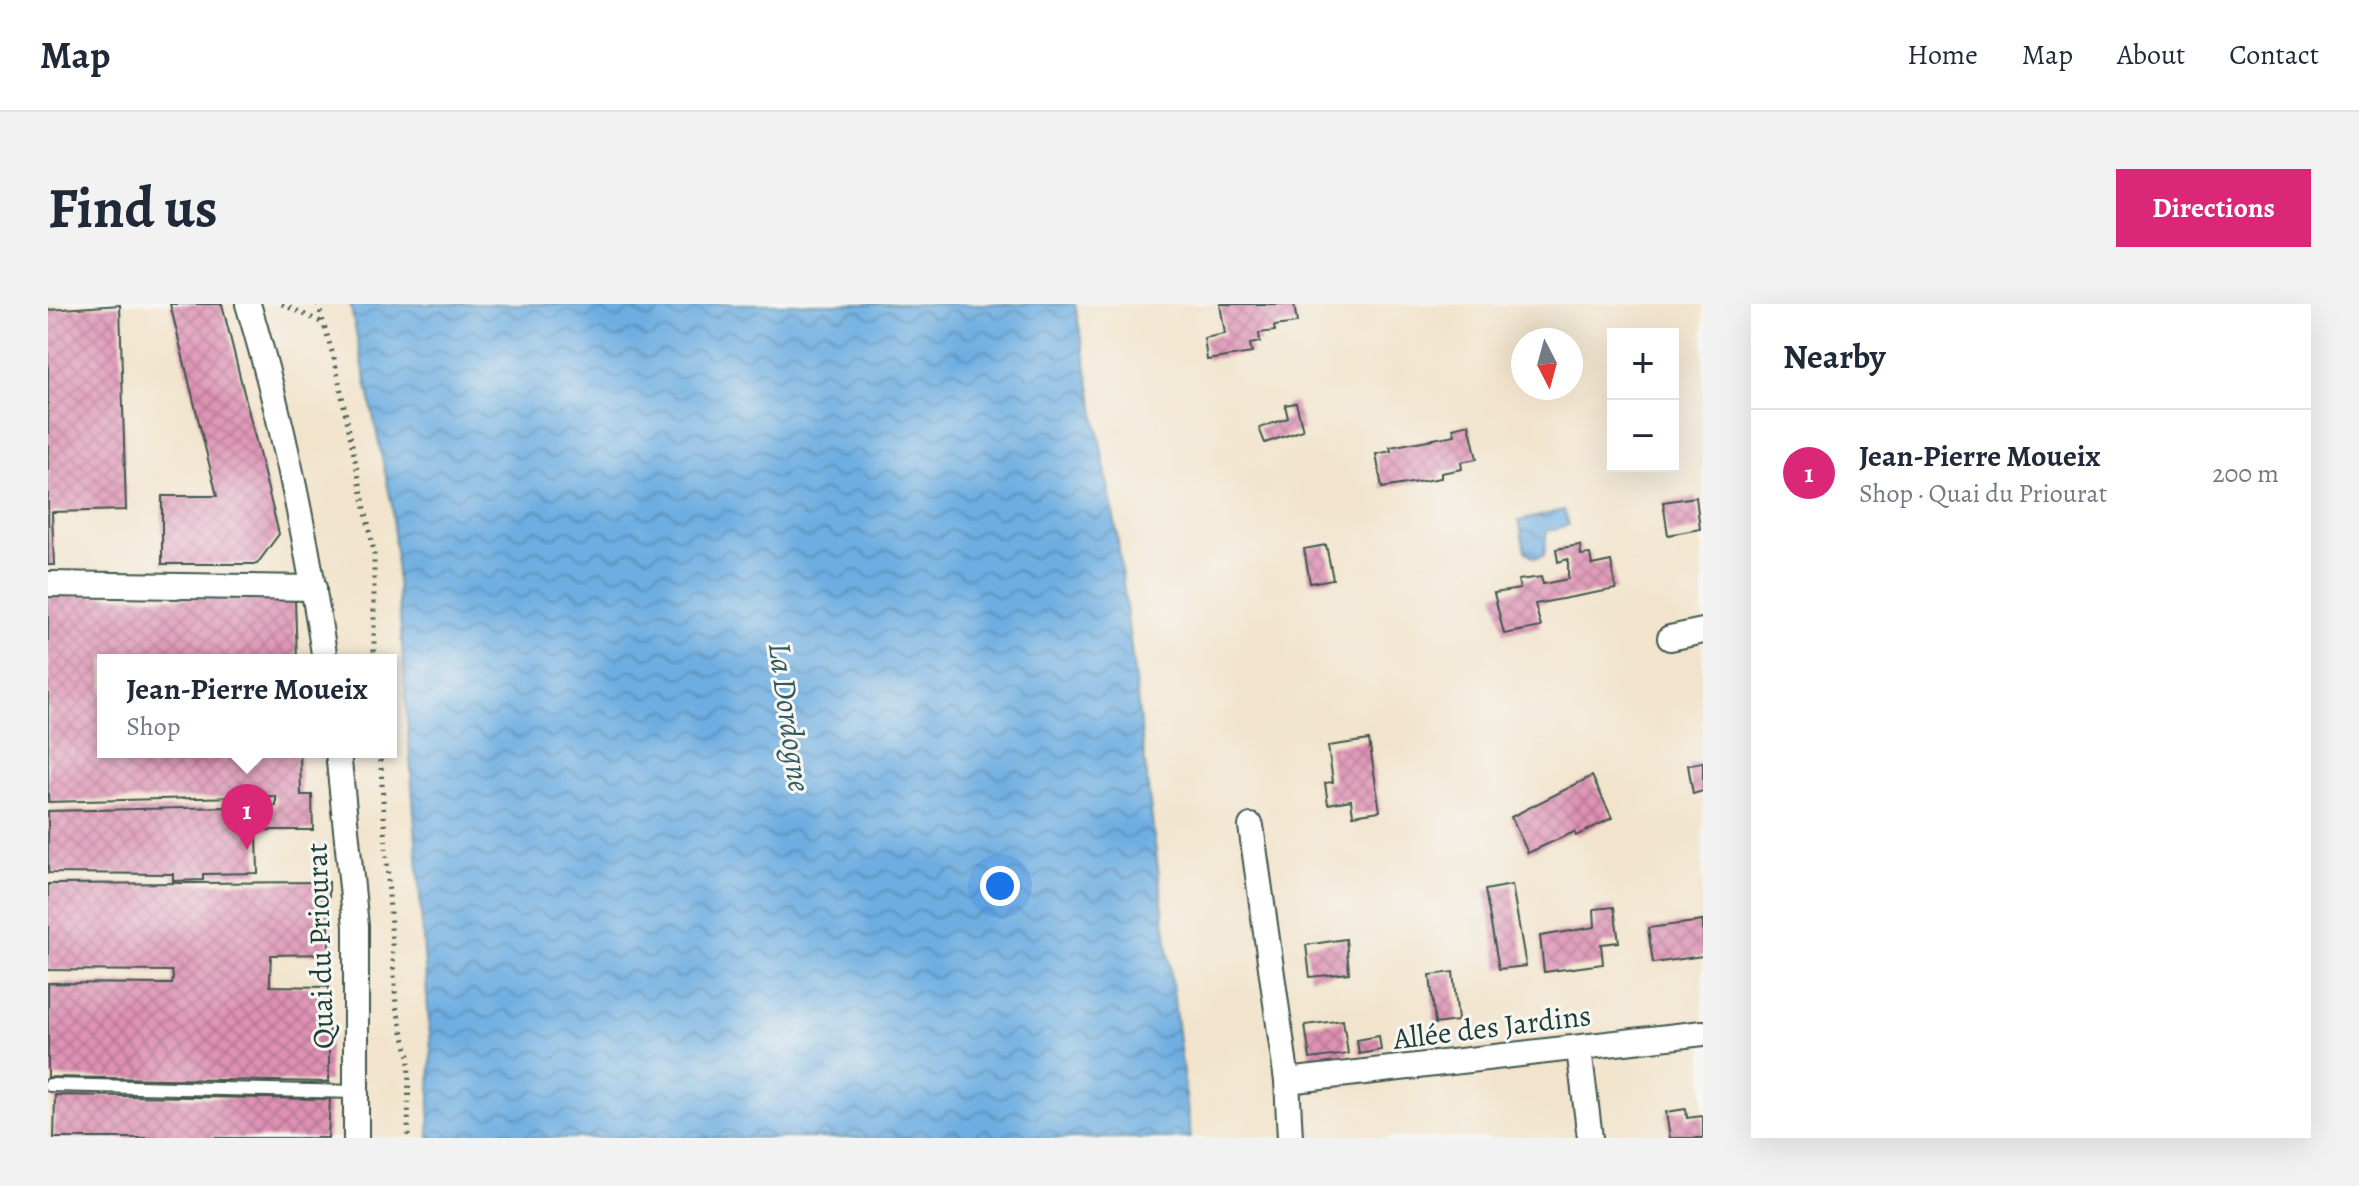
<!DOCTYPE html>
<meta charset="utf-8">
<style>
body{margin:0;font-family:Alegreya,serif;background:#f2f2f3;color:#1f2937}
.controls{position:absolute;right:24px;top:24px;display:grid;overflow:hidden;border-radius:0px;box-shadow:0 8px 32px #0002}
.controls button{width:72px;height:72px;display:grid;place-items:center;padding:0;border:0;border-bottom:2px solid #e0e1e3;background:#fff;color:#1f2937;font:40px sans-serif}
.compass{position:absolute;left:1463px;top:24px;width:72px;height:72px;border-radius:50%;background:#fff;box-shadow:0 8px 32px #0002;rotate:174deg}
.you{position:absolute;left:952px;top:582px;width:28px;height:28px;margin:-20px;border:6px solid #fff;border-radius:50%;background:#1a73e8;box-shadow:0 0 0 12px #1a73e833}
.badge{display:grid;place-items:center;width:52px;height:52px;border-radius:50%;background:#db2777;color:#fff;font-size:26px;font-weight:700}
.pin{position:absolute;translate:-50% -66px;filter:drop-shadow(0 2px 4px #0008)}
.pin::after{content:'';position:absolute;top:42px;width:28px;height:24px;background:inherit;clip-path:polygon(0 0,100% 0,50% 100%)}
.popup{position:absolute;left:49px;top:350px;width:300px;height:104px;box-sizing:border-box;display:grid;place-content:center;border-radius:0px;background:#fff;filter:drop-shadow(0 2px 6px #0005);font-size:26px;white-space:nowrap;color:#747a83}
.popup b{font-size:30px;color:#1f2937}
.popup::after{content:'';position:absolute;left:50%;top:100%;margin-left:-16px;border:16px solid transparent;border-top-color:#fff}
.list{margin:0;padding:0;list-style:none}
h2{display:flex;justify-content:space-between;align-items:center;height:104px;margin:0;padding:0 32px;font-size:34px}
h2 small{font-size:26px;font-weight:400;color:#747a83}
.list li{display:grid;grid-template-columns:52px 1fr auto;gap:24px;align-items:center;box-sizing:border-box;height:128px;padding:0 32px;border-top:2px solid #e0e1e3}
.list b{display:block;font-size:30px;white-space:nowrap}
.list p{margin:0;font-size:26px;white-space:nowrap;color:#747a83}
.list em{font-size:26px;font-style:normal;color:#747a83}
.map{position:relative;flex:none;width:1655px;height:834px;overflow:hidden;border-radius:0px}
header{display:flex;align-items:center;gap:48px;box-sizing:border-box;height:112px;padding:0 40px;background:#fff;border-bottom:2px solid #e0e1e3}
header strong{font-size:38px}
nav{display:flex;gap:44px;margin-inline-start:auto;font-size:28px}
.intro{display:flex;align-items:center;justify-content:space-between;box-sizing:border-box;height:192px;padding:0 48px}
h1{margin:0;font-size:56px}
.button{padding:20px 36px;border-radius:0px;background:#db2777;color:#fff;font-size:28px;font-weight:700}
main{display:flex;gap:48px;padding:0 48px}
aside{flex:1;background:#fff;border-radius:0px;box-shadow:0 8px 32px #0002}
.map>svg:first-child{display:block}
</style>
<header>
<strong>Map</strong>
<nav><a>Home</a><a>Map</a><a>About</a><a>Contact</a></nav>
</header>
<div class="intro"><h1>Find us</h1><a class="button">Directions</a></div>
<main>
<div class="map">
<svg width="1655" height="834" viewBox="0 0 1655 834">
<defs>
<pattern id="water-waves" width="16" height="10" patternUnits="userSpaceOnUse" patternTransform="scale(2)"><rect width="16" height="10" fill="#6dade1"/><path d="M0 5q4-4 8 0t8 0" fill="none" stroke="#598eb7"/></pattern>
<pattern id="building-cross-hatch" width="8" height="8" patternUnits="userSpaceOnUse" patternTransform="scale(2)"><rect width="8" height="8" fill="#df91b4"/><path d="M0 0l8 8M0 8l8-8" fill="none" stroke="#b47893"/></pattern>
</defs>
<rect width="100%" height="100%" fill="#f6f6f2"/>
<filter id="ink" filterUnits="userSpaceOnUse"><feTurbulence type="fractalNoise" baseFrequency=".0125" numOctaves="2"/><feDisplacementMap in="SourceGraphic" scale="16" xChannelSelector="R" yChannelSelector="G"/><feConvolveMatrix kernelMatrix="1 2 1 2 8 2 1 2 1" color-interpolation-filters="sRGB"/></filter>
<filter id="wash" filterUnits="userSpaceOnUse"><feTurbulence type="fractalNoise" baseFrequency=".006" numOctaves="4" result="noise"/><feDisplacementMap in="SourceGraphic" scale="32" xChannelSelector="R" yChannelSelector="G"/><feGaussianBlur stdDeviation="1.8" result="paint"/><feColorMatrix in="noise" values="0 0 0 0 0 0 0 0 0 0 0 0 0 0 0 0 0 1.4 0 .05"/><feComposite in="paint" operator="in"/></filter>
<g filter="url(#wash)">
<rect width="100%" height="100%" fill="#f2e4cc"/>
<g fill="url(#water-waves)" stroke="#46758a" stroke-width="2">
<polygon points="302,0 1027,0 1069,230 1143,834 381,834 383,747 344,202"/>
<polygon points="1516,206 1520,221 1499,227 1496,252 1487,254 1477,247 1471,217"/>
</g>
<g id="blocks">
<g fill="url(#building-cross-hatch)">
<polygon points="122,0 174,0 231,230 209,260 114,260 114,192 169,192"/>
<polygon points="1172,0 1246,0 1249,19 1226,22 1227,27 1211,29 1212,38 1202,40 1204,49 1159,56 1156,34 1177,30"/>
<polygon points="72,1 78,206 4,208 6,261 0,261 0,6"/>
<polygon points="1248,99 1255,126 1217,139 1211,124 1240,114 1237,101"/>
<polygon points="1421,120 1429,155 1413,158 1414,165 1393,169 1393,174 1334,184 1328,150 1343,147 1342,143 1407,131 1405,124"/>
<polygon points="1648,193 1652,225 1620,231 1615,198"/>
<polygon points="1278,241 1285,275 1262,279 1256,245"/>
<polygon points="1532,241 1533,251 1542,250 1544,261 1563,257 1568,285 1487,300 1493,323 1456,330 1446,289 1472,285 1470,276 1493,273 1495,280 1520,275 1520,255 1510,258 1508,245"/>
<polygon points="0,291 247,296 249,356 55,356 55,448 252,448 253,491 264,491 265,526 206,526 209,530 210,569 155,570 155,576 125,577 125,570 0,569 0,507 228,502 228,492 0,498"/>
<polygon points="1321,436 1332,507 1305,511 1303,496 1280,500 1277,479 1285,478 1280,442"/>
<polygon points="1655,458 1655,487 1645,490 1640,461"/>
<polygon points="1544,472 1564,514 1528,532 1526,528 1480,549 1463,513"/>
<polygon points="281,578 281,650 223,651 222,674 222,682 281,683 281,778 0,773 0,679 124,680 125,674 124,667 0,666 0,580"/>
<polygon points="1464,581 1478,662 1451,665 1437,586"/>
<polygon points="1566,603 1571,638 1553,640 1555,660 1496,668 1492,632 1547,623 1546,605"/>
<polygon points="1655,617 1655,652 1605,659 1600,624"/>
<polygon points="1298,635 1301,669 1262,673 1258,641"/>
<polygon points="1405,668 1410,717 1387,720 1382,671"/>
<polygon points="1295,716 1300,750 1262,755 1257,721"/>
<polygon points="1331,732 1333,746 1311,750 1309,736"/>
<polygon points="7,791 282,795 280,834 6,834"/>
<polygon points="1638,805 1639,814 1655,812 1655,834 1622,834 1618,808"/>
</g>
</g>
</g>
<g filter="url(#ink)">
<use href="#blocks" fill-opacity="0" stroke="#3f564b" stroke-width="2"/>
<g fill="none" stroke-linecap="round" stroke-linejoin="round">
<g stroke="#3f564b" stroke-width="16">
<polyline id="service" points="2,781 309,788"/>
</g>
<g stroke="#3f564b" stroke-width="28">
<g id="minor">
<path d="M200 0C235 116 259 237 277 356"/>
<polyline points="0,280 266,284"/>
<polyline points="1622,334 1655,327"/>
<polyline points="290,448 308,622 308,834"/>
<polyline points="1203,522 1239,777 1242,834"/>
<polyline points="1531,745 1542,834"/>
<polyline points="1239,777 1655,729"/>
</g>
</g>
<g stroke="#3f564b" stroke-width="5" stroke-dasharray="2 6" stroke-linecap="butt">
<polyline points="234,0 275,19"/>
<polyline points="270,0 287,58 326,248 326,356"/>
<polyline points="332,448 348,702 361,752 360,834"/>
</g>
<use href="#service" stroke="#fff" stroke-width="12"/>
<use href="#minor" stroke="#fff" stroke-width="24"/>
</g>
</g>
<g text-anchor="middle" dominant-baseline="central" stroke-width="6" stroke-linejoin="round" paint-order="stroke">
<g font-size="30" fill="#1f3d34" stroke="#f6f6f2">
<text transform="translate(272 642) rotate(-92)">Quai du Priourat</text>
<text transform="translate(1444 723) rotate(-7)">Allée des Jardins</text>
</g>
<g font-size="32" font-style="italic" fill="#32595f" stroke="#f6f6f2">
<text transform="translate(742 413) rotate(82)">La Dordogne</text>
</g>
</g>
</svg>
<div class="controls">
<button>+</button>
<button>−</button>
</div>
<svg class="compass" viewBox="-18 -18 36 36"><path d="M0-13l5 13h-10z" fill="#e53935"/><path d="M0 13l5-13h-10z" fill="#747a83"/></svg>
<div class="you"></div>
<div class="pin badge" style="left:199px;top:546px">1</div>
<div class="popup"><b>Jean-Pierre Moueix</b>Shop</div>
</div>
<aside>
<h2>Nearby<small></small></h2>
<ul class="list">
<li><span class="badge">1</span><div><b>Jean-Pierre Moueix</b><p>Shop · Quai du Priourat</p></div><em>200 m</em></li>
</ul>
</aside>
</main>
